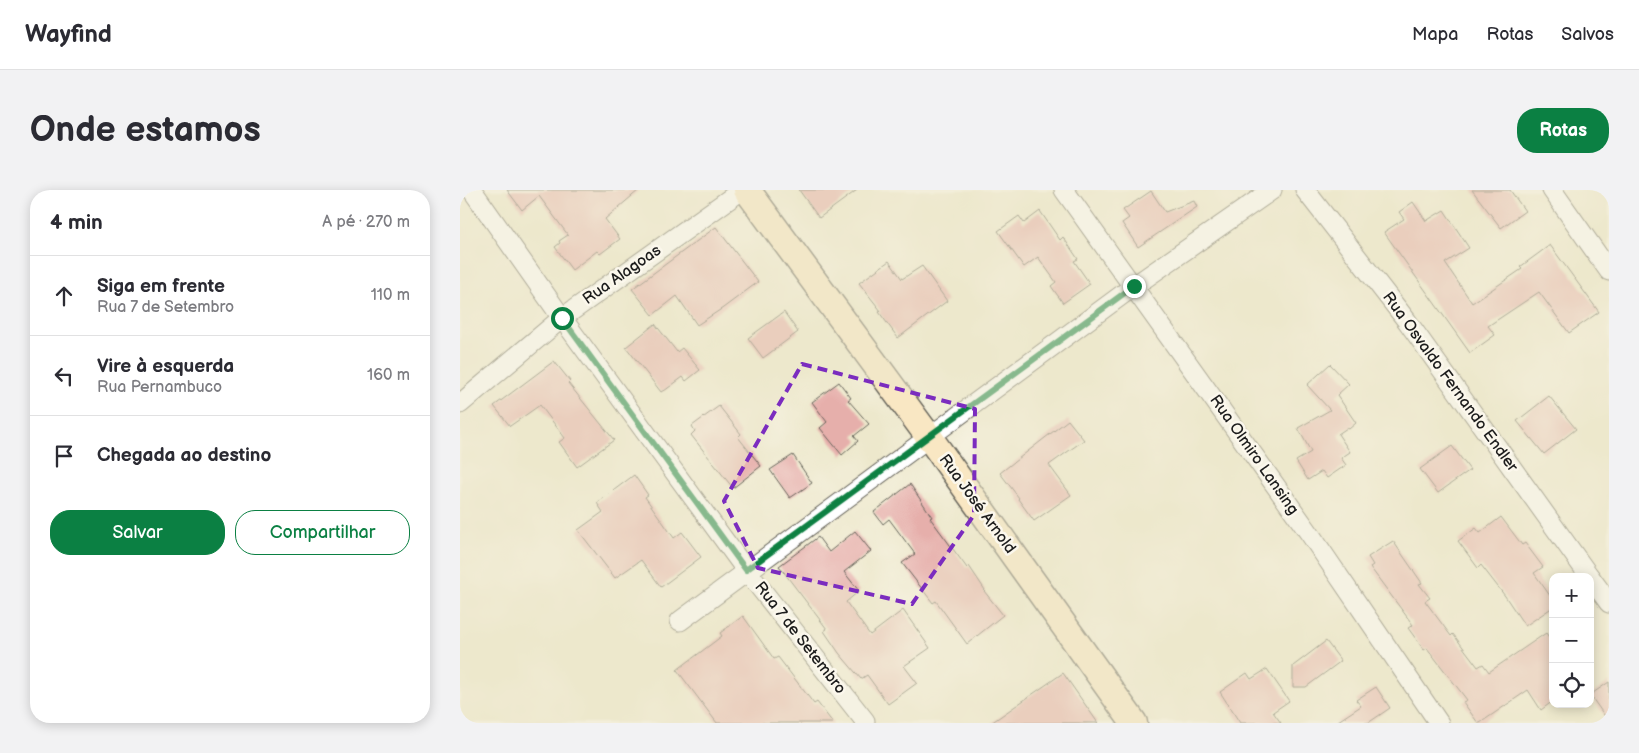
<!DOCTYPE html>
<html lang="pt">
<meta charset="utf-8">
<style>
body{margin:0;font-family:"Balsamiq Sans",sans-serif;background:#f2f2f3;color:#2b2b33}
.controls{position:absolute;right:15px;bottom:15px;display:grid;overflow:hidden;border-radius:10px;box-shadow:0 2px 12px #0003}
.controls button{width:45px;height:45px;display:grid;place-items:center;padding:0;border:0;border-bottom:1px solid #e1e1e2;background:#fff;color:#2b2b33;font:25px sans-serif}
.stop{position:absolute;width:15px;height:15px;margin:-11px;border:4px solid #0b8043;border-radius:50%;background:#fff}
.stop.end{background:#0b8043;border-color:#fff;box-shadow:0 1px 5px #0008}
.list{margin:0;padding:0;list-style:none}
h2{display:flex;justify-content:space-between;align-items:center;height:65px;margin:0;padding:0 20px;font-size:21px}
h2 small{font-size:16px;font-weight:400;color:#7c7c81}
.list li{display:grid;grid-template-columns:32px 1fr auto;gap:15px;align-items:center;box-sizing:border-box;height:80px;padding:0 20px;border-top:1px solid #e1e1e2}
.list b{display:block;font-size:19px;white-space:nowrap}
.list p{margin:0;font-size:16px;white-space:nowrap;color:#7c7c81}
.list em{font-size:16px;font-style:normal;color:#7c7c81}
.actions{display:flex;gap:10px;padding:15px 20px}
.actions a{flex:1;padding:11px 0;border:1px solid #0b8043;border-radius:20px;text-align:center;font-size:18px;color:#0b8043}
.actions .main{background:#0b8043;color:#fff}
.icon{flex:none;width:28px;height:28px;fill:none;stroke:currentColor;stroke-width:2;stroke-linecap:round;stroke-linejoin:round}
.map{position:relative;flex:none;width:1149px;height:533px;overflow:hidden;border-radius:20px}
header{display:flex;align-items:center;gap:30px;box-sizing:border-box;height:70px;padding:0 25px;background:#fff;border-bottom:1px solid #e1e1e2}
header strong{font-size:24px}
nav{display:flex;gap:28px;margin-inline-start:auto;font-size:18px}
.intro{display:flex;align-items:center;justify-content:space-between;box-sizing:border-box;height:120px;padding:0 30px}
h1{margin:0;font-size:35px}
.button{padding:12px 22px;border-radius:20px;background:#0b8043;color:#fff;font-size:18px;font-weight:700}
main{display:flex;gap:30px;padding:0 30px}
aside{flex:1;background:#fff;border-radius:20px;box-shadow:0 2px 12px #0003}
.map>svg:first-child{display:block}
</style>
<header>
<strong>Wayfind</strong>
<nav><a>Mapa</a><a>Rotas</a><a>Salvos</a></nav>
</header>
<div class="intro"><h1>Onde estamos</h1><a class="button">Rotas</a></div>
<main>
<aside>
<h2>4 min<small>A pé · 270 m</small></h2>
<ul class="list">
<li><svg class="icon" aria-label="ahead" viewBox="0 0 24 24"><path d="M12 20V5M6 11l6-6 6 6"/></svg><div><b>Siga em frente</b><p>Rua 7 de Setembro</p></div><em>110 m</em></li>
<li><svg class="icon" aria-label="left" viewBox="0 0 24 24"><path d="M17 20v-9H6M10 6l-5 5 5 5"/></svg><div><b>Vire à esquerda</b><p>Rua Pernambuco</p></div><em>160 m</em></li>
<li><svg class="icon" aria-label="arrive" viewBox="0 0 24 24"><path d="M6 21V4h12l-3 4 3 4H6"/></svg><div><b>Chegada ao destino</b></div></li>
</ul>
<div class="actions"><a class="main">Salvar</a><a>Compartilhar</a></div>
</aside>
<div class="map">
<svg width="1149" height="533" viewBox="0 0 1149 533">
<rect width="100%" height="100%" fill="#fbf7ec"/>
<filter id="ink" filterUnits="userSpaceOnUse"><feTurbulence type="fractalNoise" baseFrequency=".02" numOctaves="2"/><feDisplacementMap in="SourceGraphic" scale="10" xChannelSelector="R" yChannelSelector="G"/><feConvolveMatrix kernelMatrix="1 2 1 2 8 2 1 2 1" color-interpolation-filters="sRGB"/></filter>
<filter id="wash" filterUnits="userSpaceOnUse"><feTurbulence type="fractalNoise" baseFrequency=".0096" numOctaves="4" result="noise"/><feDisplacementMap in="SourceGraphic" scale="20" xChannelSelector="R" yChannelSelector="G"/><feGaussianBlur stdDeviation="1.12" result="paint"/><feColorMatrix in="noise" values="0 0 0 0 0 0 0 0 0 0 0 0 0 0 0 0 0 1.4 0 .05"/><feComposite in="paint" operator="in"/></filter>
<g filter="url(#wash)">
<rect width="100%" height="100%" fill="#ede8cc"/>
<g id="blocks">
<g fill="#e6afab">
<polygon points="47,0 179,0 145,29 160,49 140,64 137,61 112,80 95,57 100,53 99,51 108,45 79,6 62,20"/>
<polygon points="339,0 397,0 359,28"/>
<polygon points="1012,0 1050,0 1065,21 1041,38"/>
<polygon points="691,1 705,22 734,11 737,17 678,57 662,33 669,28 663,20"/>
<polygon points="953,12 966,31 984,20 1009,58 985,73 1012,113 1062,79 1060,77 1090,55 1139,122 1109,143 1079,102 1028,136 1035,145 1010,163 924,42 944,29 939,22"/>
<polygon points="580,21 600,50 603,47 618,69 614,71 630,94 603,113 591,96 596,92 578,67 564,77 538,41 559,26 564,33"/>
<polygon points="256,37 298,92 263,118 237,135 217,106 193,125 172,99"/>
<polygon points="429,71 442,89 462,76 487,111 438,148 419,122 421,121 399,93"/>
<polygon points="324,122 338,142 303,168 288,148"/>
<polygon points="195,134 217,162 222,158 240,180 226,191 223,187 204,201 204,200 201,202 166,157"/>
<polygon points="94,171 110,191 108,193 154,250 117,277 99,252 105,248 80,215 50,236 34,216"/>
<polygon points="870,174 889,194 877,205 896,233 889,239 887,238 878,244 890,262 881,268 886,275 867,288 862,281 848,290 836,271 851,262 838,238 870,220 847,195"/>
<polygon points="379,192 391,208 388,210 409,234 394,246 398,251 382,265 360,238 367,232 352,212"/>
<polygon points="1089,206 1116,239 1084,264 1057,231"/>
<polygon points="259,216 281,244 278,247 301,276 273,298 231,245 235,241 232,236"/>
<polygon points="608,230 624,250 589,275 611,305 574,331 558,309 559,308 540,283"/>
<polygon points="992,256 1010,280 978,303 960,279"/>
<polygon points="333,265 352,293 330,308 310,280"/>
<polygon points="174,285 188,305 185,307 214,348 222,342 241,367 201,397 181,370 155,388 118,340 143,322 137,313"/>
<polygon points="450,294 472,327 470,328 507,378 509,376 525,400 524,401 543,425 507,454 476,411 473,413 442,373 455,364 429,329 423,334 414,322"/>
<polygon points="1041,327 1062,355 1065,353 1083,377 1074,383 1093,410 1093,417 1065,436 1045,406 1021,375 1018,378 998,351 1016,338 1020,343"/>
<polygon points="395,341 411,361 384,382 399,401 386,412 410,445 443,420 470,458 444,476 457,493 428,514 407,485 401,489 379,463 364,441 367,439 319,376 358,347 369,362"/>
<polygon points="933,351 962,393 959,394 970,408 965,411 991,446 993,444 1018,477 1023,474 1029,482 1086,443 1093,453 1093,511 1081,520 1068,500 1020,533 1018,533 1003,512 1007,510 967,458 964,460 948,438 953,435 910,377 913,375 908,367"/>
<polygon points="283,426 314,469 318,467 354,514 357,512 373,533 257,533 217,480 262,446 260,443"/>
<polygon points="866,451 881,471 846,497 833,497 833,476"/>
<polygon points="807,479 829,511 813,522 821,533 780,533 760,502 787,483 791,489"/>
<polygon points="603,483 638,533 531,533"/>
<polygon points="1149,492 1149,532 1130,505"/>
<polygon points="916,497 930,518 908,533 875,533 901,516 896,510"/>
</g>
</g>
</g>
<g filter="url(#ink)">
<use href="#blocks" fill-opacity="0" stroke="#65635a" stroke-width="1"/>
<g fill="none" stroke-linecap="round" stroke-linejoin="round">
<g stroke="#65635a" stroke-width="21">
<g id="street">
<polyline points="12,0 102,128 286,380 405,531"/>
<polyline points="604,0 850,344 979,533"/>
<polyline points="845,0 947,131 1130,387"/>
<polyline points="1092,0 1149,81"/>
<polyline points="0,214 102,128 282,0"/>
<polyline points="1130,387 1149,413"/>
<polyline points="220,431 674,96 812,0"/>
</g>
</g>
<g stroke="#65635a" stroke-width="29">
<polyline id="secondary" points="287,0 469,247 674,533"/>
</g>
<use href="#street" stroke="#fff" stroke-width="19"/>
<use href="#secondary" stroke="#f9e7c3" stroke-width="26"/>
</g>
</g>
<g fill="none" stroke-linecap="round" stroke-linejoin="round" filter="url(#ink)">
<polyline stroke="#0b8043" stroke-width="6" points="102,128 286,380 674,96"/>
</g>
<path d="M0 0H1149V533H0ZM342 174 515 219 514 325 452 414 298 378 264 311Z" fill="#ede8cc" fill-opacity=".55" fill-rule="evenodd"/>
<path fill="none" stroke="#7b2cbf" stroke-width="4" stroke-dasharray="10 6" stroke-linejoin="round" d="M342 174 515 219 514 325 452 414 298 378 264 311Z"/>
<g text-anchor="middle" dominant-baseline="central" stroke-width="5" stroke-linejoin="round" paint-order="stroke">
<g font-size="16" fill="#1c1c1c" stroke="#fbf7ec">
<text transform="translate(162 85) rotate(-35)">Rua Alagoas</text>
<text transform="translate(990 192) rotate(54)">Rua Osvaldo Fernando Endler</text>
<text transform="translate(794 265) rotate(55)">Rua Olmiro Lansing</text>
<text transform="translate(517 314) rotate(54)">Rua José Arnold</text>
<text transform="translate(340 448) rotate(52)">Rua 7 de Setembro</text>
</g>
</g>
</svg>
<div class="controls">
<button>+</button>
<button>−</button>
<button><svg class="icon" aria-label="locate" viewBox="0 0 24 24"><circle cx="12" cy="12" r="6"/><path d="M12 2v4M12 18v4M2 12h4M18 12h4"/></svg></button>
</div>
<div class="stop" style="left:102px;top:128px"></div>
<div class="stop end" style="left:674px;top:96px"></div>
</div>
</main>
